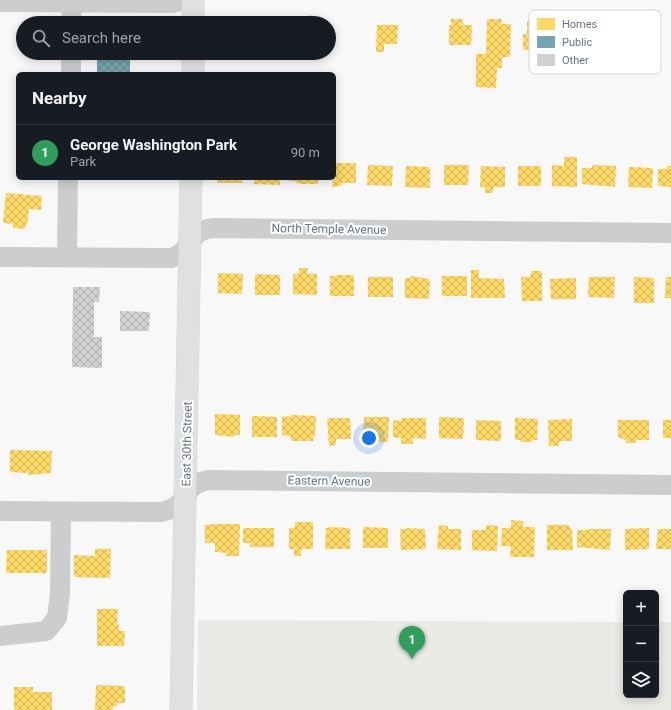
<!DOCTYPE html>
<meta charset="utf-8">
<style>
body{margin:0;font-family:Roboto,sans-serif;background:#20242c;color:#f1f3f6}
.controls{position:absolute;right:12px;bottom:12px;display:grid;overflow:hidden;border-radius:6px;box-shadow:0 2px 10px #0003}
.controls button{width:36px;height:36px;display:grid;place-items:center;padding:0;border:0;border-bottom:1px solid #363941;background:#171b24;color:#f1f3f6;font:20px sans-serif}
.you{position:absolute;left:369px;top:438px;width:14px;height:14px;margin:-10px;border:3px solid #fff;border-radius:50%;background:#1a73e8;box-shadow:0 0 0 6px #1a73e833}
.badge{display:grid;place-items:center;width:26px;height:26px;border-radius:50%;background:#0b8043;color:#fff;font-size:13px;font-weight:700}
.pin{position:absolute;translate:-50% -33px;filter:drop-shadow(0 1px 2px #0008)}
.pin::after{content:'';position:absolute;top:21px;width:14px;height:12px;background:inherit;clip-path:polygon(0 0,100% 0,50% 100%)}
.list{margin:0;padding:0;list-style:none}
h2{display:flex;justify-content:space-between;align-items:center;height:52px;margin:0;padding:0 16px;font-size:17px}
h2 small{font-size:13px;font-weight:400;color:#9ea1a6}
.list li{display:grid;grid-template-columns:26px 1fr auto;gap:12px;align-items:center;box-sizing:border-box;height:56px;padding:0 16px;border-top:1px solid #363941}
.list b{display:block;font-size:15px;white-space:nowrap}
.list p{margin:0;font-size:13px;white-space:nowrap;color:#9ea1a6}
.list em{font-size:13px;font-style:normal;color:#9ea1a6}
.icon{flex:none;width:22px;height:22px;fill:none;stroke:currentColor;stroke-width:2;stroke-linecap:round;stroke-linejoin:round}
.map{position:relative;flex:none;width:671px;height:710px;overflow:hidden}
.search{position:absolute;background:#171b24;box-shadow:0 2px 10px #0003;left:16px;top:16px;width:320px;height:44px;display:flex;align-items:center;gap:10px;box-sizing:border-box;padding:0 14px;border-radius:22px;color:#9ea1a6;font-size:15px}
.panel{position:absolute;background:#171b24;box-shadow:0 2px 10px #0003;left:16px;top:72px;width:320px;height:108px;border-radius:6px}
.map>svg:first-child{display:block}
</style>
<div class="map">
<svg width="671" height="710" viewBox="0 0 671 710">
<defs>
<pattern id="homes-cross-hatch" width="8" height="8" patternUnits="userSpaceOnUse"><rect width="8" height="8" fill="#ffd966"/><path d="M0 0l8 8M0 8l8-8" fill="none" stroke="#d2b559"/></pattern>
<pattern id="public-cross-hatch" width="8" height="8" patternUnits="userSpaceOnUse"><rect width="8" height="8" fill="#76a5af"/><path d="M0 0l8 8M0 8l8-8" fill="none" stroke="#648b94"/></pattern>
<pattern id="building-cross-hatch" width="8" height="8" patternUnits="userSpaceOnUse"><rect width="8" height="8" fill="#cfd1d2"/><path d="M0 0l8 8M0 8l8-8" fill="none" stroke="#acaeb0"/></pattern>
</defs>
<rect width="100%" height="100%" fill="#f8f8f8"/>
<polygon fill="#e7eae5" points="198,620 626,622 626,695 656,695 656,622 671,622 671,710 197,710"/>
<g fill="url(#homes-cross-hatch)">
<polygon points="309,15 314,16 314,23 308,23"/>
<polygon points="451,19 463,19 463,25 472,25 471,45 449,45 449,25 451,25"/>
<polygon points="487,19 501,19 501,24 511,24 510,57 502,57 502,68 497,68 496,88 476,87 476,54 486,54"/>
<rect x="225" y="20" width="23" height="3"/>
<polygon points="527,21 539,22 539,25 547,25 547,45 532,45 532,50 523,50 523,34 527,34"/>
<polygon points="377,25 398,25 397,44 384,44 384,52 376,52"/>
<polygon points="564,157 577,157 577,187 552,186 552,165 564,166"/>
<polygon points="334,163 356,163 356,183 342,183 342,186 332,187"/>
<polygon points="368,165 393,166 392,186 367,185"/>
<polygon points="444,165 469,165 468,185 444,185"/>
<polygon points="592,165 616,166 615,187 582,184 582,168 592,168"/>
<polygon points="406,166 430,167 430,188 405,187"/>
<polygon points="481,166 505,167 505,187 493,187 493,193 485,193 485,187 480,187"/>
<rect x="518" y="166" width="23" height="20"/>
<polygon points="667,166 671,166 671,187 658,186 658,169 667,169"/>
<polygon points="629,167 653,168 652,188 628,187"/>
<polygon points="218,178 242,178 242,183 217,183"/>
<polygon points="254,178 280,178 280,185 254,184"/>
<polygon points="283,178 319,178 318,184 300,184 294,181 283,180"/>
<polygon points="6,193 42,196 41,210 29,209 27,225 26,224 25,229 13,228 13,224 3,223"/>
<polygon points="299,268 308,268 307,274 317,274 317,295 293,294 293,274 299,274"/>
<polygon points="471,270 479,270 479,278 504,279 505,298 471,298"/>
<polygon points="531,271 542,271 542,301 522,301 521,277 531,277"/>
<polygon points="218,273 243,274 242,294 218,293"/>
<polygon points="255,274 280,275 280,295 255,295"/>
<polygon points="335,275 354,275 354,296 330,296 330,276 335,276"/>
<polygon points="411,276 430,279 429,299 405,298 405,278 411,278"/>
<rect x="442" y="276" width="25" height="20"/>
<rect x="368" y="277" width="25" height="20"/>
<polygon points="589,277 615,277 614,298 588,297"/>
<polygon points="634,277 654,278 654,303 634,303"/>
<polygon points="666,277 671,277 671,298 665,298"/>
<polygon points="576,278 576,299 551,299 550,279"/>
<polygon points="215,414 240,415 240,435 234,435 234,437 215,435"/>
<polygon points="291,415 316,416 315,436 314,436 313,441 291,441 291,436 282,435 282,416 290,417"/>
<polygon points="252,416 277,417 277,437 252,437"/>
<polygon points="364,417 389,417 388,442 363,442"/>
<polygon points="439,417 464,418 463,439 439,438"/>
<polygon points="327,418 350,418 351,439 336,439 336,445 329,446"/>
<polygon points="402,418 426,418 426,439 413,438 413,444 401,444 401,438 393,437 393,420 401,421"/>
<polygon points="515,418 538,419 537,440 533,440 532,442 520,442 521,440 515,440"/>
<polygon points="572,419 572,441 559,441 559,446 549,446 548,420"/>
<polygon points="476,420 501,421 501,441 476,440"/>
<polygon points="618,420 649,420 649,440 636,440 636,443 626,443 626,440 618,437"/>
<rect x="663" y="420" width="8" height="18"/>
<polygon points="10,450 52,451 51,473 28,475 28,473 10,472"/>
<polygon points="511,520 523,521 523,527 535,527 534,557 510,557 511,546 501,546 502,528 511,528"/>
<polygon points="295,522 313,522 313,549 301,549 301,556 294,556 294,549 289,549 289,528 295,528"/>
<polygon points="215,524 240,524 239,556 226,556 227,553 215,552 215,543 205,543 205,525"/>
<polygon points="439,525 448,526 448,529 461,529 461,550 437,549"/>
<polygon points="486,525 498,526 497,551 472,550 472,530 486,530"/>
<polygon points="547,525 569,525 570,529 572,529 573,550 547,550"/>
<polygon points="331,527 350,528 350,549 325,549 326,528"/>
<polygon points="363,527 388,528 388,548 363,548"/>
<polygon points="243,528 274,528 274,547 250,547 250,543 243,543"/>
<polygon points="407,528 425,529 426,549 401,550 400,529 407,529"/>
<polygon points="649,528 649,549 625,550 625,529"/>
<polygon points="587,529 611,529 610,550 577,547 577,530 587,530"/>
<polygon points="658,529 671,529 671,549 656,549"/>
<polygon points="95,549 111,549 110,578 74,577 74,555 95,556"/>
<polygon points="7,550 47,550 47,573 6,573"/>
<polygon points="97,609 118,609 117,624 119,624 119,631 125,631 124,646 97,646"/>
<polygon points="96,685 125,686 125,703 117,703 117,706 113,706 113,710 95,710"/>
<polygon points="14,687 33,687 33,692 52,692 52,710 14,710"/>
</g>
<rect fill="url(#public-cross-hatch)" x="97" y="53" width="33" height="21"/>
<g fill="url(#building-cross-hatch)">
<polygon points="73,287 100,287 99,302 94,302 94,337 102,337 102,368 72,367"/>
<polygon points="120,311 150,312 149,331 120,331"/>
</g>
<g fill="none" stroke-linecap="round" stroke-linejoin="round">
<g stroke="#d4d5d6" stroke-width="23">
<g id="major">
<polyline points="193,23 193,0"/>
<polyline points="193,74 193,53"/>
<polyline points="181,710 191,178"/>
</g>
</g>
<g stroke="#cbcdce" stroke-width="20">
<polyline points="0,2 172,3 183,0"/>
<polyline points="71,3 72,23"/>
<polyline points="71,74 71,53"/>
<path d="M0 257 171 258C195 250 187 230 214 228L671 233"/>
<polyline points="67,257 68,178"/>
<path d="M0 511 161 512C190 507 181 484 209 480L671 485"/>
<polyline points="0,636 46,631 57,618 60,593 61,512"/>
</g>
<use href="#major" stroke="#dfe0e1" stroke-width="22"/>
</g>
<g text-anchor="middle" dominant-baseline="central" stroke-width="4" stroke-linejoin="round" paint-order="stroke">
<g font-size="12" fill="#657481" stroke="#fff">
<text transform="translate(329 229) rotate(1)">North Temple Avenue</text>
<text transform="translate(187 444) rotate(-89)">East 30th Street</text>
<text transform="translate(329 481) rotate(1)">Eastern Avenue</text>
</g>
</g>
<rect x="529" y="10" width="132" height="64" rx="6" fill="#fff" stroke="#d1d5d9" stroke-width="1"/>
<rect x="537" y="18" width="18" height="12" fill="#ffd966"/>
<rect x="537" y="36" width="18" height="12" fill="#76a5af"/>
<rect x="537" y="54" width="18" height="12" fill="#cfd1d2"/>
<g font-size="11" fill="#657481">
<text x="562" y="28">Homes</text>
<text x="562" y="46">Public</text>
<text x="562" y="64">Other</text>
</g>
</svg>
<div class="controls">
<button>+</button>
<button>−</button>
<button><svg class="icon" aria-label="layers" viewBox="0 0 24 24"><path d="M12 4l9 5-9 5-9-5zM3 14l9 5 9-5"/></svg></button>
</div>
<div class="you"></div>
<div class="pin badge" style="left:412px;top:659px;background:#2e9e5b">1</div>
<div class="search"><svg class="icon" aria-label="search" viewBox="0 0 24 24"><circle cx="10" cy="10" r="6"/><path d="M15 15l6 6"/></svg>Search here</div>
<section class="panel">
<h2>Nearby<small></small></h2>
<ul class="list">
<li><span class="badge" style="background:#2e9e5b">1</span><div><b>George Washington Park</b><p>Park</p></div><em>90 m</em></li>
</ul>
</section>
</div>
